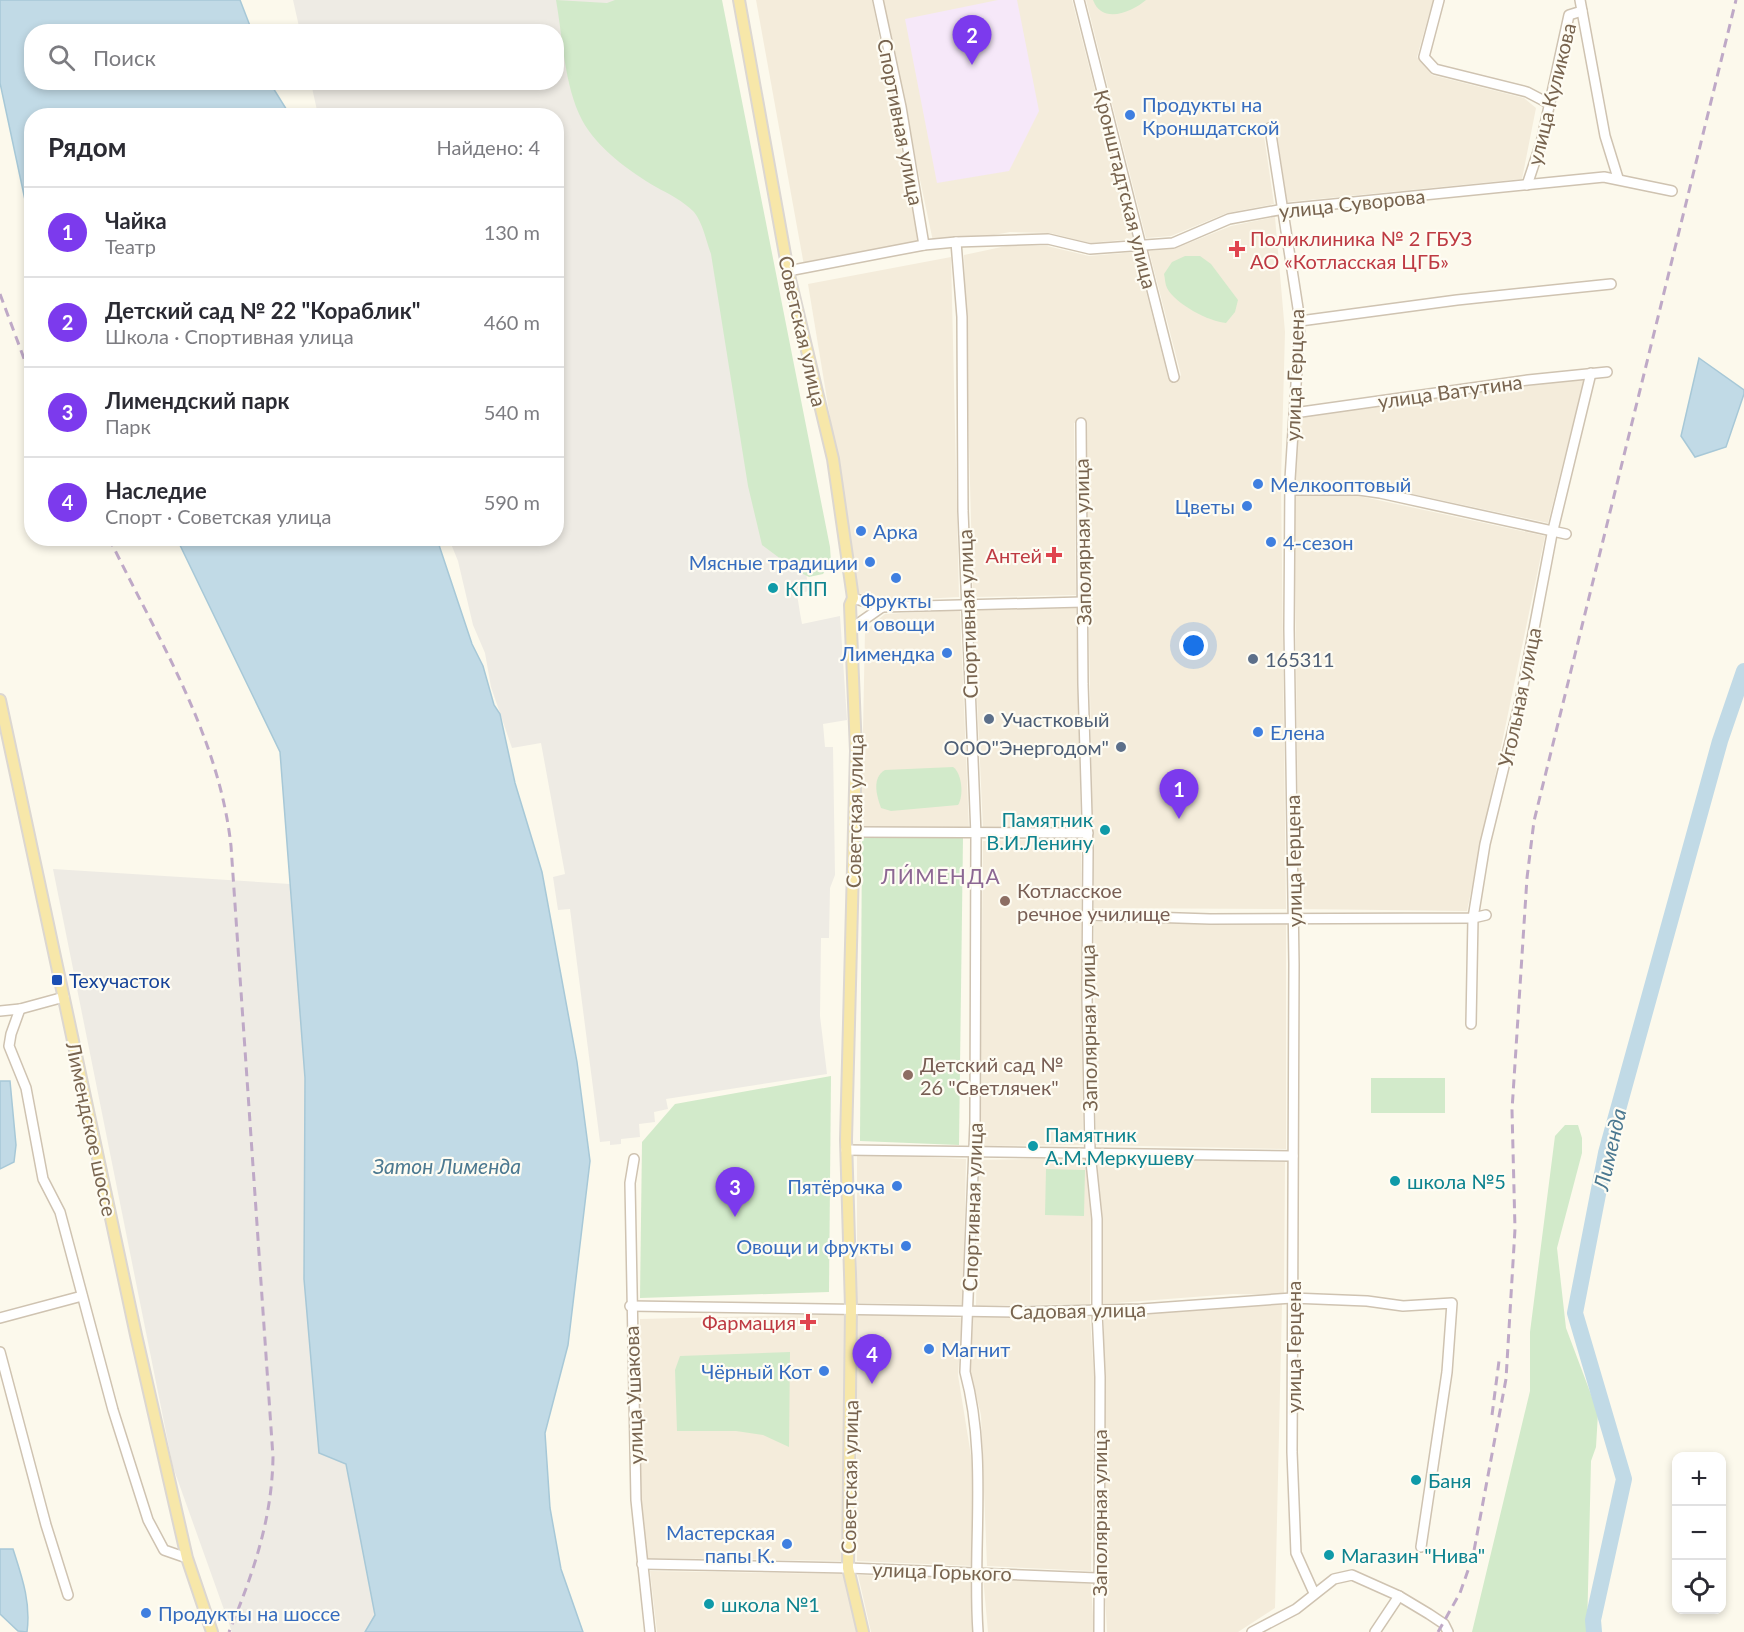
<!DOCTYPE html>
<html lang="ru">
<meta charset="utf-8">
<style>
body{margin:0;font-family:Lato,sans-serif;background:#f7f7f7;color:#2b2b33}
.controls{position:absolute;right:18px;bottom:18px;display:grid;overflow:hidden;border-radius:12px;box-shadow:0 3px 9px #0003}
.controls button{width:54px;height:54px;display:grid;place-items:center;padding:0;border:0;border-bottom:2px solid #e1e1e2;background:#fff;color:#2b2b33;font:30px sans-serif}
.you{position:absolute;left:1194px;top:646px;width:21px;height:21px;margin:-15px;border:4px solid #fff;border-radius:50%;background:#1a73e8;box-shadow:0 0 0 9px #1a73e833}
.badge{display:grid;place-items:center;width:39px;height:39px;border-radius:50%;background:#7c3aed;color:#fff;font-size:20px;font-weight:700}
.pin{position:absolute;translate:-50% -50px;filter:drop-shadow(0 2px 3px #0008)}
.pin::after{content:'';position:absolute;top:32px;width:21px;height:18px;background:inherit;clip-path:polygon(0 0,100% 0,50% 100%)}
.list{margin:0;padding:0;list-style:none}
h2{display:flex;justify-content:space-between;align-items:center;height:78px;margin:0;padding:0 24px;font-size:26px}
h2 small{font-size:20px;font-weight:400;color:#7c7c81}
.list li{display:grid;grid-template-columns:39px 1fr auto;gap:18px;align-items:center;box-sizing:border-box;height:90px;padding:0 24px;border-top:2px solid #e1e1e2}
.list b{display:block;font-size:22px;white-space:nowrap}
.list p{margin:0;font-size:20px;white-space:nowrap;color:#7c7c81}
.list em{font-size:20px;font-style:normal;color:#7c7c81}
.icon{flex:none;width:33px;height:33px;fill:none;stroke:currentColor;stroke-width:2;stroke-linecap:round;stroke-linejoin:round}
.map{position:relative;flex:none;width:1744px;height:1632px;overflow:hidden}
.search{position:absolute;background:#fff;box-shadow:0 3px 9px #0003;left:24px;top:24px;width:540px;height:66px;display:flex;align-items:center;gap:15px;box-sizing:border-box;padding:0 21px;border-radius:24px;color:#7c7c81;font-size:22px}
.panel{position:absolute;background:#fff;box-shadow:0 3px 9px #0003;left:24px;top:108px;width:540px;height:438px;border-radius:24px}
.map>svg:first-child{display:block}
</style>
<div class="map">
<svg width="1744" height="1632" viewBox="0 0 1744 1632">
<rect width="100%" height="100%" fill="#fcf9ec"/>
<g fill="#f4ecdb">
<polygon points="756,0 872,0 921,249 805,271"/>
<polygon points="882,0 1072,0 1133,239 1090,243 1050,233 1010,232 934,246"/>
<polygon points="1086,0 1433,0 1417,57 1432,75 1524,98 1536,108 1522,179 1287,202 1276,127 1269,122 1263,129 1274,204 1227,213 1171,236 1146,238"/>
<polygon points="1275,217 1285,332 1281,481 1286,909 1094,908 1085,419 1074,423 1076,595 973,597 964,255 1011,245 1047,246 1089,256 1136,252 1168,378 1175,383 1181,375 1149,251 1174,249 1231,226"/>
<polygon points="951,257 959,597 883,601 859,593 808,284"/>
<polygon points="1584,379 1548,523 1361,483 1294,483 1296,419 1341,408"/>
<polygon points="1294,496 1359,496 1545,536 1467,911 1299,909"/>
<polygon points="1076,608 1081,826 983,828 973,610"/>
<polygon points="960,610 969,830 861,829 865,631 885,614"/>
<polygon points="1081,839 1083,1145 980,1146 983,841"/>
<polygon points="1094,922 1286,922 1286,1149 1096,1145"/>
<polygon points="857,1154 966,1159 963,1305 857,1303"/>
<polygon points="1086,1158 1089,1170 1091,1219 1090,1304 976,1306 979,1160"/>
<polygon points="1097,1158 1285,1162 1284,1295 1233,1294 1103,1304"/>
<polygon points="1282,1304 1275,1608 1238,1632 1107,1632 1104,1577 1104,1317"/>
<polygon points="844,1314 844,1561 647,1558 640,1500 640,1319"/>
<polygon points="857,1314 962,1318 958,1375 972,1462 974,1566 857,1561"/>
<polygon points="973,1316 1090,1317 1094,1377 1091,1571 987,1566 981,1415 970,1370"/>
<polygon points="650,1571 845,1574 858,1632 657,1632"/>
<polygon points="858,1575 971,1578 972,1632 871,1632"/>
<polygon points="983,1576 1091,1584 1094,1632 988,1632"/>
</g>
<g fill="#eeebe4">
<polygon points="293,0 710,0 809,591 797,594 800,613 802,624 840,616 847,720 823,724 825,747 833,747 835,875 830,888 829,938 821,938 820,1016 827,1074 666,1099 668,1109 654,1112 655,1122 639,1124 640,1137 621,1139 621,1144 610,1145 610,1141 600,1142 570,909 558,910 553,877 565,874 541,743 512,748 491,687 485,653 473,625 458,561 449,539 556,538 556,116 318,115 311,83 556,82 556,32 300,31"/>
<polygon points="53,869 290,884 386,1632 232,1632 173,1467"/>
</g>
<polygon fill="#f6e8f9" points="998,0 1017,0 1039,111 1009,171 937,183 905,19"/>
<g fill="#d2eaca">
<path d="M556 0 607 3 615 0H722L830 547 831 562 823 574 809 577 797 571 762 545 748 486 711 254C706 241 703 223 694 212 683 201 669 194 656 187 629 171 597 148 582 120 564 85 563 39 556 0Z"/>
<path d="M1093 0H1146C1132 12 1102 25 1093 0Z"/>
<path d="M1185 256H1200L1211 264 1238 300 1235 312 1226 323C1210 322 1175 304 1167 288 1165 284 1165 278 1164 274L1172 262Z"/>
<path d="M953 767C962 773 964 796 958 805L891 811 881 808C876 794 872 778 885 770Z"/>
<polygon points="963,837 959,1145 860,1141 862,838"/>
<polygon points="831,1076 829,1292 640,1298 642,1142 675,1104"/>
<rect x="1371" y="1078" width="74" height="35"/>
<polygon points="1565,1125 1578,1125 1582,1138 1582,1153 1557,1248 1566,1328 1598,1413 1596,1447 1591,1461 1587,1632 1472,1632 1530,1391 1530,1332 1555,1136"/>
<polygon points="1046,1169 1085,1170 1084,1216 1045,1215"/>
<polygon points="790,1352 789,1447 763,1435 736,1431 677,1431 675,1370 680,1356"/>
</g>
<g fill="#c1dae6" stroke="#a7c8d7" stroke-width="1.5">
<polygon points="0,0 240,0 252,31 32,32 32,82 270,83 290,115 32,116 31,214 25,200 0,83"/>
<polygon points="1699,358 1744,390 1744,394 1726,447 1695,457 1681,436"/>
<polygon points="177,539 437,539 472,644 483,666 494,705 500,714 515,783 542,872 577,1062 590,1161 568,1345 545,1433 550,1508 561,1569 583,1632 365,1632 375,1615 346,1464 319,1453 304,1279 305,1078 280,752"/>
<polygon points="0,1081 10,1081 16,1145 14,1162 0,1169"/>
<path d="M0 1549H13C22 1577 31 1602 27 1632L18 1631 0 1614Z"/>
</g>
<g fill="none" stroke-linecap="round" stroke-linejoin="round">
<polyline stroke="#c1dae6" stroke-width="16" points="1594,1632 1593,1620 1624,1479 1575,1313 1606,1153 1720,741 1744,671"/>
<g stroke="#cfc3b1" stroke-width="12">
<g id="minor">
<polyline points="878,0 901,107 924,245"/>
<polyline points="1079,0 1174,377"/>
<polyline points="1439,0 1424,57 1435,69 1527,92 1548,103"/>
<polyline points="1580,0 1605,136 1618,178"/>
<polyline points="1270,128 1300,321 1290,479 1289,629 1294,964 1292,1452 1296,1553 1314,1593"/>
<polyline points="1527,185 1541,143 1569,15 1582,11"/>
<path d="M956 242 962 317 963 511 976 835 975 1123 965 1372C988 1457 972 1545 978 1632"/>
<polyline points="788,271 924,245 956,242 1048,239 1090,249 1173,243 1229,219 1284,209 1604,177 1672,191"/>
<polyline points="1300,321 1457,300 1611,284"/>
<polyline points="1294,413 1528,380 1607,372"/>
<polyline points="1081,423 1083,684 1088,850 1087,996 1090,1152 1097,1219 1097,1311 1100,1377 1099,1632"/>
<polyline points="1290,490 1359,490 1380,493 1566,534"/>
<polyline points="853,598 882,607 1083,602"/>
<polyline points="852,628 882,607"/>
<polyline points="855,832 1088,833"/>
<polyline points="1087,915 1210,919 1473,918 1486,915"/>
<polyline points="20,1009 11,1034 9,1046 26,1088 43,1179 60,1212 113,1410 148,1520 164,1550 187,1558"/>
<polyline points="0,1011 20,1009 64,997"/>
<polyline points="1471,1024 1473,918 1485,844 1521,697 1552,534 1591,373"/>
<polyline points="846,1150 1293,1156"/>
<polyline points="634,1159 630,1183 636,1500 650,1632"/>
<polyline points="630,1306 1016,1312 1141,1309 1292,1298 1367,1301 1403,1306 1452,1303 1447,1372 1421,1547"/>
<polyline points="0,1318 82,1296"/>
<polyline points="0,1352 46,1525 68,1595"/>
<polyline points="642,1564 848,1568 1097,1578"/>
<polyline points="1252,1632 1296,1609 1334,1579 1352,1575 1399,1596 1429,1614 1444,1624 1448,1632"/>
<polyline points="1375,1632 1399,1596"/>
</g>
</g>
<g stroke="#dcd7d1" stroke-width="14">
<g id="major">
<polyline points="739,0 788,271 833,459 853,598 850,605 856,751 846,1140 851,1307 848,1568 863,1632"/>
<polyline points="0,700 136,1335 187,1558 212,1632"/>
</g>
</g>
<use href="#minor" stroke="#fff" stroke-width="9"/>
<use href="#major" stroke="#f7e7a9" stroke-width="10"/>
<g stroke="#bfa9c7" stroke-width="3" stroke-dasharray="9 6" stroke-linecap="butt">
<polyline points="0,294 32,380"/>
<path d="M109 538C157 637 219 735 231 846L273 1457C272 1520 253 1574 229 1632"/>
<polyline points="1492,1415 1499,1361"/>
<polyline points="1438,1632 1460,1593 1473,1556 1506,1379 1515,1229 1512,1110 1527,878 1534,821 1736,0"/>
</g>
</g>
<g fill="#3f7fe0" stroke="#fefcf3" stroke-width="2">
<circle cx="1130" cy="115" r="6"/>
<circle cx="1258" cy="484" r="6"/>
<circle cx="1247" cy="506" r="6"/>
<circle cx="861" cy="531" r="6"/>
<circle cx="1271" cy="542" r="6"/>
<circle cx="870" cy="562" r="6"/>
<circle cx="896" cy="578" r="6"/>
<circle cx="947" cy="653" r="6"/>
<circle cx="1258" cy="732" r="6"/>
<circle cx="897" cy="1186" r="6"/>
<circle cx="906" cy="1246" r="6"/>
<circle cx="929" cy="1349" r="6"/>
<circle cx="824" cy="1371" r="6"/>
<circle cx="787" cy="1544" r="6"/>
<circle cx="146" cy="1613" r="6"/>
</g>
<g fill="#e0444e" stroke="#fefcf3" stroke-width="2">
<path d="M1234 240h6v6h6v6h-6v6h-6v-6h-6v-6h6z"/>
<path d="M1051 546h6v6h6v6h-6v6h-6v-6h-6v-6h6z"/>
<path d="M805 1313h6v6h6v6h-6v6h-6v-6h-6v-6h6z"/>
</g>
<g fill="#0f9aa8" stroke="#fefcf3" stroke-width="2">
<circle cx="773" cy="588" r="6"/>
<circle cx="1105" cy="830" r="6"/>
<circle cx="1033" cy="1146" r="6"/>
<circle cx="1395" cy="1181" r="6"/>
<circle cx="1416" cy="1480" r="6"/>
<circle cx="1329" cy="1555" r="6"/>
<circle cx="709" cy="1604" r="6"/>
</g>
<g fill="#5c6f8a" stroke="#fefcf3" stroke-width="2">
<circle cx="1253" cy="659" r="6"/>
<circle cx="989" cy="719" r="6"/>
<circle cx="1121" cy="747" r="6"/>
</g>
<g fill="#8d6e63" stroke="#fefcf3" stroke-width="2">
<circle cx="1005" cy="901" r="6"/>
<circle cx="908" cy="1075" r="6"/>
</g>
<rect fill="#1a4fb4" stroke="#fefcf3" stroke-width="2" x="51" y="974" width="12" height="12" rx="3"/>
<g text-anchor="middle" dominant-baseline="central" stroke-width="4.5" stroke-linejoin="round" paint-order="stroke">
<g font-size="20" fill="#78644f" stroke="#fefcf3">
<text transform="translate(1551 94) rotate(-76)">улица Куликова</text>
<text transform="translate(901 122) rotate(79)">Спортивная улица</text>
<text transform="translate(1126 189) rotate(76)">Кронштадтская улица</text>
<text transform="translate(1352 203) rotate(-6)">улица Суворова</text>
<text transform="translate(803 331) rotate(77)">Советская улица</text>
<text transform="translate(1294 375) rotate(-88)">улица Герцена</text>
<text transform="translate(1450 391) rotate(-8)">улица Ватутина</text>
<text transform="translate(1082 542) rotate(-91)">Заполярная улица</text>
<text transform="translate(967 614) rotate(-92)">Спортивная улица</text>
<text transform="translate(1519 697) rotate(-78)">Угольная улица</text>
<text transform="translate(854 811) rotate(-89)">Советская улица</text>
<text transform="translate(1293 861) rotate(-91)">улица Герцена</text>
<text transform="translate(1088 1028) rotate(-91)">Заполярная улица</text>
<text transform="translate(92 1129) rotate(78)">Лимендское шоссе</text>
<text transform="translate(972 1207) rotate(-88)">Спортивная улица</text>
<text transform="translate(1078 1310) rotate(-1)">Садовая улица</text>
<text transform="translate(1293 1347) rotate(-90)">улица Герцена</text>
<text transform="translate(633 1395) rotate(-92)">улица Ушакова</text>
<text transform="translate(849 1477) rotate(-89)">Советская улица</text>
<text transform="translate(1099 1513) rotate(-90)">Заполярная улица</text>
<text transform="translate(942 1571) rotate(2)">улица Горького</text>
</g>
<g font-size="20" fill="#366cbe" stroke="#fefcf3" text-anchor="start">
<text x="1142" y="104">Продукты на<tspan x="1142" dy="23">Кроншдатской</tspan></text>
<text x="1270" y="484">Мелкооптовый</text>
<text x="1235" y="506" text-anchor="end">Цветы</text>
<text x="873" y="531">Арка</text>
<text x="1283" y="542">4-сезон</text>
<text x="858" y="562" text-anchor="end">Мясные традиции</text>
<text x="896" y="600" text-anchor="middle">Фрукты<tspan x="896" dy="23">и овощи</tspan></text>
<text x="935" y="653" text-anchor="end">Лимендка</text>
<text x="1270" y="732">Елена</text>
<text x="885" y="1186" text-anchor="end">Пятёрочка</text>
<text x="894" y="1246" text-anchor="end">Овощи и фрукты</text>
<text x="941" y="1349">Магнит</text>
<text x="812" y="1371" text-anchor="end">Чёрный Кот</text>
<text x="775" y="1532" text-anchor="end">Мастерская<tspan x="775" dy="23">папы К.</tspan></text>
<text x="158" y="1613">Продукты на шоссе</text>
</g>
<g font-size="20" fill="#be3a42" stroke="#fefcf3" text-anchor="end">
<text x="1250" y="238" text-anchor="start">Поликлиника № 2 ГБУЗ<tspan x="1250" dy="23">АО «Котласская ЦГБ»</tspan></text>
<text x="1042" y="555">Антей</text>
<text x="796" y="1322">Фармация</text>
</g>
<g font-size="20" fill="#0d838f" stroke="#fefcf3" text-anchor="start">
<text x="785" y="588">КПП</text>
<text x="1093" y="819" text-anchor="end">Памятник<tspan x="1093" dy="23">В.И.Ленину</tspan></text>
<text x="1045" y="1134">Памятник<tspan x="1045" dy="23">А.М.Меркушеву</tspan></text>
<text x="1407" y="1181">школа №5</text>
<text x="1428" y="1480">Баня</text>
<text x="1341" y="1555">Магазин "Нива"</text>
<text x="721" y="1604">школа №1</text>
</g>
<g font-size="20" fill="#4e5e75" stroke="#fefcf3" text-anchor="start">
<text x="1265" y="659">165311</text>
<text x="1001" y="719">Участковый</text>
<text x="1109" y="747" text-anchor="end">ООО"Энергодом"</text>
</g>
<g font-size="20" fill="#785e54" stroke="#fefcf3" text-anchor="start">
<text x="1017" y="890">Котласское<tspan x="1017" dy="23">речное училище</tspan></text>
<text x="920" y="1064">Детский сад №<tspan x="920" dy="23">26 "Светлячек"</tspan></text>
</g>
<g font-size="20" fill="#164399" stroke="#fefcf3" text-anchor="start">
<text x="69" y="980">Техучасток</text>
</g>
<g font-size="21" letter-spacing="1.5" fill="#8c6793" stroke="#fefcf3">
<text x="941" y="875">ЛИ́МЕНДА</text>
</g>
<g font-size="21" font-style="italic" fill="#4c7991" stroke="#fefcf3">
<text transform="translate(1609 1149) rotate(-77)">Лименда</text>
<text x="447" y="1165">Затон Лименда</text>
</g>
</g>
</svg>
<div class="controls">
<button>+</button>
<button>−</button>
<button><svg class="icon" aria-label="locate" viewBox="0 0 24 24"><circle cx="12" cy="12" r="6"/><path d="M12 2v4M12 18v4M2 12h4M18 12h4"/></svg></button>
</div>
<div class="you"></div>
<div class="pin badge" style="left:1179px;top:819px">1</div>
<div class="pin badge" style="left:972px;top:65px">2</div>
<div class="pin badge" style="left:735px;top:1217px">3</div>
<div class="pin badge" style="left:872px;top:1384px">4</div>
<div class="search"><svg class="icon" aria-label="search" viewBox="0 0 24 24"><circle cx="10" cy="10" r="6"/><path d="M15 15l6 6"/></svg>Поиск</div>
<section class="panel">
<h2>Рядом<small>Найдено: 4</small></h2>
<ul class="list">
<li><span class="badge">1</span><div><b>Чайка</b><p>Театр</p></div><em>130 m</em></li>
<li><span class="badge">2</span><div><b>Детский сад № 22 &quot;Кораблик&quot;</b><p>Школа · Спортивная улица</p></div><em>460 m</em></li>
<li><span class="badge">3</span><div><b>Лимендский парк</b><p>Парк</p></div><em>540 m</em></li>
<li><span class="badge">4</span><div><b>Наследие</b><p>Спорт · Советская улица</p></div><em>590 m</em></li>
</ul>
</section>
</div>
